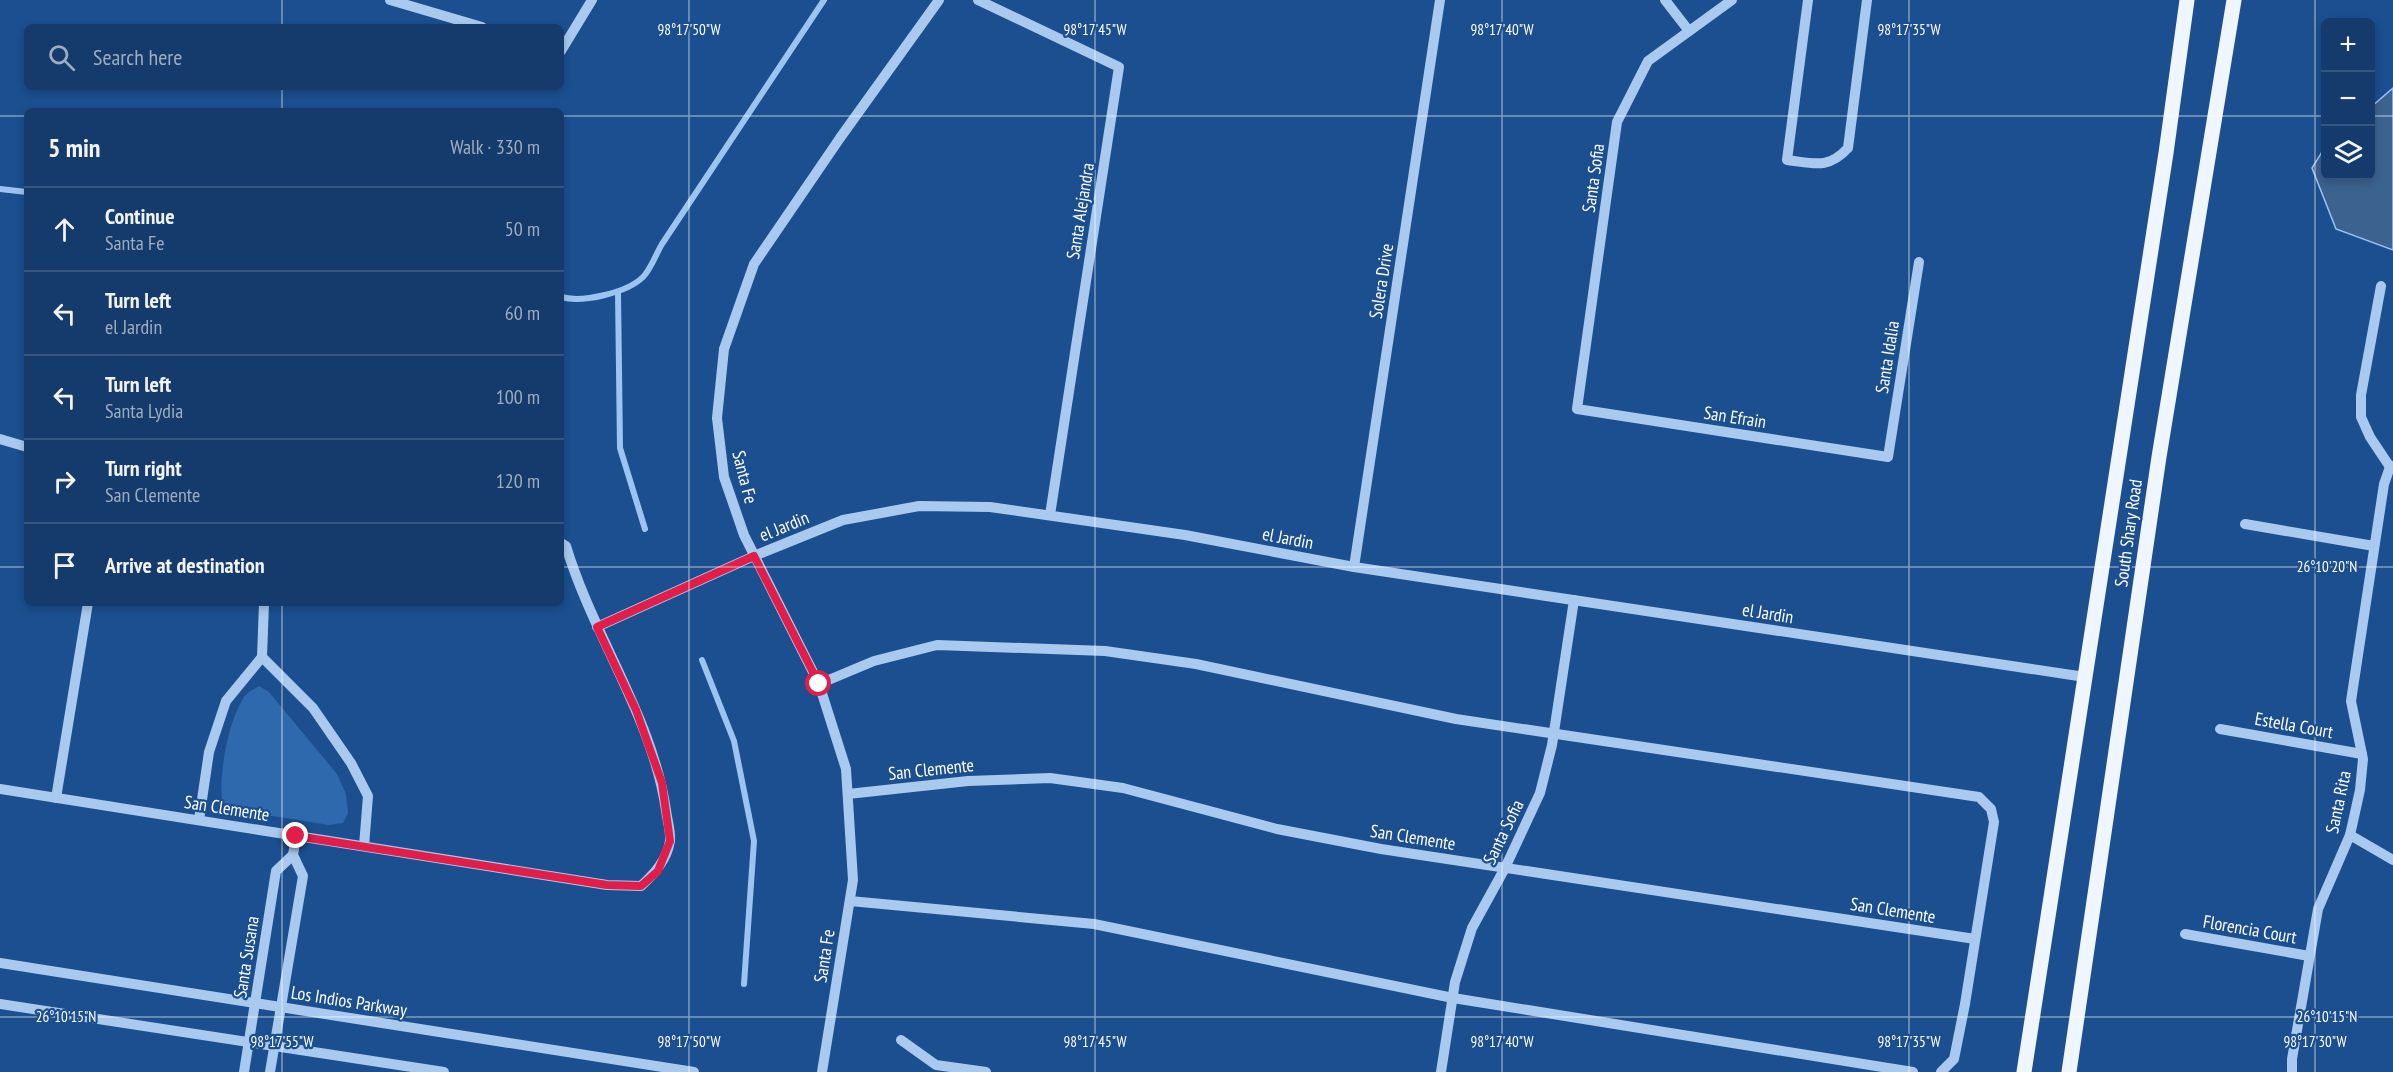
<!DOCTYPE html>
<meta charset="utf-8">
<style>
body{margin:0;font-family:"PT Sans Narrow",sans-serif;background:#214673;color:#f1f3f6}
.controls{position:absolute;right:18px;top:18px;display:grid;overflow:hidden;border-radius:9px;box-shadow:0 3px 9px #0003}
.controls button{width:54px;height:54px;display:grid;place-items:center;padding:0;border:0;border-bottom:2px solid #33557e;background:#143b6b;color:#f1f3f6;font:30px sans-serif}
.stop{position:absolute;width:18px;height:18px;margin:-14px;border:4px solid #e11d48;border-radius:50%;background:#fff}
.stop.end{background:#e11d48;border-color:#fff;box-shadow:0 2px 6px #0008}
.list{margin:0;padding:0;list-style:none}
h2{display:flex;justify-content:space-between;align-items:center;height:78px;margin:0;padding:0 24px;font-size:26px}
h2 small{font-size:20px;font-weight:400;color:#9dadc1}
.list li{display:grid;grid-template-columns:39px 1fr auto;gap:18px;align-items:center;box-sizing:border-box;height:84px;padding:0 24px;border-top:2px solid #33557e}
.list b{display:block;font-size:22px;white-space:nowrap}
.list p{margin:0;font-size:20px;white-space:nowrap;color:#9dadc1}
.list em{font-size:20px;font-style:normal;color:#9dadc1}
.icon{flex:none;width:33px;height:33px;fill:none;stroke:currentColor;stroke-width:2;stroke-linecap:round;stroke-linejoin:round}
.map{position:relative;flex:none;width:2393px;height:1072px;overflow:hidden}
.search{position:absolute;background:#143b6b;box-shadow:0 3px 9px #0003;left:24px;top:24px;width:540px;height:66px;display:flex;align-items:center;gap:15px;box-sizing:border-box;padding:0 21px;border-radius:9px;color:#9dadc1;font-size:22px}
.panel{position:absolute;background:#143b6b;box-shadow:0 3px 9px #0003;left:24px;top:108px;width:540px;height:498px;border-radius:9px}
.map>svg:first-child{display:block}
</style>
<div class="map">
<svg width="2393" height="1072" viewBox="0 0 2393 1072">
<rect width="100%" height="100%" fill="#1b4f8f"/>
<path fill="#2e69ad" d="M259 686 269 692 337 774 346 794 348 813 343 823 329 825 230 809 222 801C219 772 228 722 244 697 247 692 254 689 259 686Z"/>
<polygon fill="#3c6290" stroke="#9cc4f0" stroke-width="1.5" points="2393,88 2393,250 2336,229 2312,168 2325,147 2326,176 2370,176 2371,107"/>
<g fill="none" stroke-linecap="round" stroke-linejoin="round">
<g stroke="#9cc4f0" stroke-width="6">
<polyline points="0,189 27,192"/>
<polyline points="618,292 620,448 645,529"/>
<path d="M561 297C582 303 627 293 643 277 651 269 656 254 662 244L824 0"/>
<polyline points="702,660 734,741 754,841 744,984"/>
</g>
<g stroke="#a9c9ee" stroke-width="10">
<polyline points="390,0 482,27"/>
<polyline points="978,0 1119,67 1050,515"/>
<polyline points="1665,0 1689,31"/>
<polyline points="1732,0 1648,61 1617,122 1577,409 1888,457 1919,262"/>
<path d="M1808 0 1787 160C1813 163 1828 170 1848 148L1867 0"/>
<polyline points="561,51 592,0"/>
<polyline points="2381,286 2361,395 2361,417 2370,437 2390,467"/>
<polyline points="0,439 27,447"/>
<polyline points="2245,524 2374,546"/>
<polyline points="1354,567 1440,0"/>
<polyline points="597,627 754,556 843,520 919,506 990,507 1185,535 1354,567 2085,677"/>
<polyline points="262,657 313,708 351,763 368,796 364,846"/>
<polyline points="819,684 874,661 937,645 1105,651 1196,664 1456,719 1979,797 1991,809 1994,822 1965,1004 1954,1059 1941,1072"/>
<polyline points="2220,729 2362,754"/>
<path d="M0 789 607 885 641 886C654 874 667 860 670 841 671 832 667 819 666 810 652 716 593 636 566 546L561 543"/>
<polyline points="848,794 968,781 1050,778 1123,788 1277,829 1381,849 1975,939"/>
<polyline points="56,798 88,603"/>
<polyline points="199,820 209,752 226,701 262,657 264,603"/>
<polyline points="2350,835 2393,860"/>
<polyline points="850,901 1094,924 1453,998 1913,1072"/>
<polyline points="2185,934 2309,956"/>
<polyline points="0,963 694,1072"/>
<polyline points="0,1004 444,1072"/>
<polyline points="901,1040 936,1065 986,1072"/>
<polyline points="244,1072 276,871 293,855"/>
<polyline points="270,1072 303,876 293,855 296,836"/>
<polyline points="822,1072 853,880 846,769 819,684 744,535 724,477 717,418 724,349 754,264 840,138 939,0"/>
<polyline points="1441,1072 1455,982 1472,928 1505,868 1540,793 1552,745 1574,600"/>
<polyline points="2292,1072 2292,1059 2318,909 2350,835 2360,790 2363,759 2351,701 2384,484 2390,467 2393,466"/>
</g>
<g stroke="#f0f6ff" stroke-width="15">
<polyline points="2024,1072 2166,153 2187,0"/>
<polyline points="2069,1072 2159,457 2234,0"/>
</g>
</g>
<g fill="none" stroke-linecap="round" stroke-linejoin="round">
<polyline stroke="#e11d48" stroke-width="8" points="296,836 607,885 641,886 658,871 670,841 662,783 636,710 597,627 754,556 819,684"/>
</g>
<path fill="none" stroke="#fff" stroke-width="1.5" stroke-opacity="0.45" d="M282 0V27M689 0V1072M1095 0V1072M1502 0V1072M1909 0V1072M2315 0V1072M282 87V111M0 116H27M561 116H2326M2370 116H2393M0 567H27M561 567H2393M282 603V1072M0 1017H2393"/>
<g text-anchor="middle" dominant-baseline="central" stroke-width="4.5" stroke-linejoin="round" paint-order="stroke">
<g font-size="18" fill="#fff" stroke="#1b4f8f">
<text transform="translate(1593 178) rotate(-82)">Santa Sofia</text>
<text transform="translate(1080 211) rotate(-81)">Santa Alejandra</text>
<text transform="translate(1381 281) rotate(-81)">Solera Drive</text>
<text transform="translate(1887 357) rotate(-81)">Santa Idalia</text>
<text transform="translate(1735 417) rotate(9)">San Efrain</text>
<text transform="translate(745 477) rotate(76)">Santa Fe</text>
<text transform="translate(784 526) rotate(-22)">el Jardin</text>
<text transform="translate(2128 533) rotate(-82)">South Shary Road</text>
<text transform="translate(1288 538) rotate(11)">el Jardin</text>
<text transform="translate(1768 613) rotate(9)">el Jardin</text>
<text transform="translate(2294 725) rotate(10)">Estella Court</text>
<text transform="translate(931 769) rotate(-6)">San Clemente</text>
<text transform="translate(2338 802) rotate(-78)">Santa Rita</text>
<text transform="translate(227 808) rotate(9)">San Clemente</text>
<text transform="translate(1503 832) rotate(-64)">Santa Sofia</text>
<text transform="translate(1413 837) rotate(9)">San Clemente</text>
<text transform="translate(1893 910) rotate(9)">San Clemente</text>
<text transform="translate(2250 929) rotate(10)">Florencia Court</text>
<text transform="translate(824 956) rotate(-81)">Santa Fe</text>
<text transform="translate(246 957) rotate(-81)">Santa Susana</text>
<text transform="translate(349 1001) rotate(9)">Los Indios Parkway</text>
</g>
</g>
<g font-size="15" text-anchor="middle" fill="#fff" stroke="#1b4f8f" stroke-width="4.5" stroke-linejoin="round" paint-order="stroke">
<text x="689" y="35">98°17'50"W</text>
<text x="1095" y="35">98°17'45"W</text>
<text x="1502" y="35">98°17'40"W</text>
<text x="1909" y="35">98°17'35"W</text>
<text x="2327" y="572">26°10'20"N</text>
<text x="66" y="1022">26°10'15"N</text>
<text x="2327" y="1022">26°10'15"N</text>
<text x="282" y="1047">98°17'55"W</text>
<text x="689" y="1047">98°17'50"W</text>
<text x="1095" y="1047">98°17'45"W</text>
<text x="1502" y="1047">98°17'40"W</text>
<text x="1909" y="1047">98°17'35"W</text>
<text x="2315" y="1047">98°17'30"W</text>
</g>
</svg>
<div class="controls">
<button>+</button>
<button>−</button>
<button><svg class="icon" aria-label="layers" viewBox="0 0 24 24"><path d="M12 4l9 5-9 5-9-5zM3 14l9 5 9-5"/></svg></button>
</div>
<div class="stop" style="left:819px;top:684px"></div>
<div class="stop end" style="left:296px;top:836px"></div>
<div class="search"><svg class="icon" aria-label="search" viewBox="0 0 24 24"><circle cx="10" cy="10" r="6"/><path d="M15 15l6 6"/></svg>Search here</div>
<section class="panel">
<h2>5 min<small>Walk · 330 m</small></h2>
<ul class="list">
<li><svg class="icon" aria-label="ahead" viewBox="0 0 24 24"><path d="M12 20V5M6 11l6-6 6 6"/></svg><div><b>Continue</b><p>Santa Fe</p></div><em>50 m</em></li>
<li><svg class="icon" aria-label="left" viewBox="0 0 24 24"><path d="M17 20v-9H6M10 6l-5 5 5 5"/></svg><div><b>Turn left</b><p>el Jardin</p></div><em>60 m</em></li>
<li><svg class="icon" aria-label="left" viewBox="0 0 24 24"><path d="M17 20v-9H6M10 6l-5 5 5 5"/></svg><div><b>Turn left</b><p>Santa Lydia</p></div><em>100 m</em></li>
<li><svg class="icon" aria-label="right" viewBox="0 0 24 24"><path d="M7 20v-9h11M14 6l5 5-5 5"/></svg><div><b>Turn right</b><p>San Clemente</p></div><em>120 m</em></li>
<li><svg class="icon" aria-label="arrive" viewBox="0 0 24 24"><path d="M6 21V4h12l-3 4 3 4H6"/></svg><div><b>Arrive at destination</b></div></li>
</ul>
</section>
</div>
